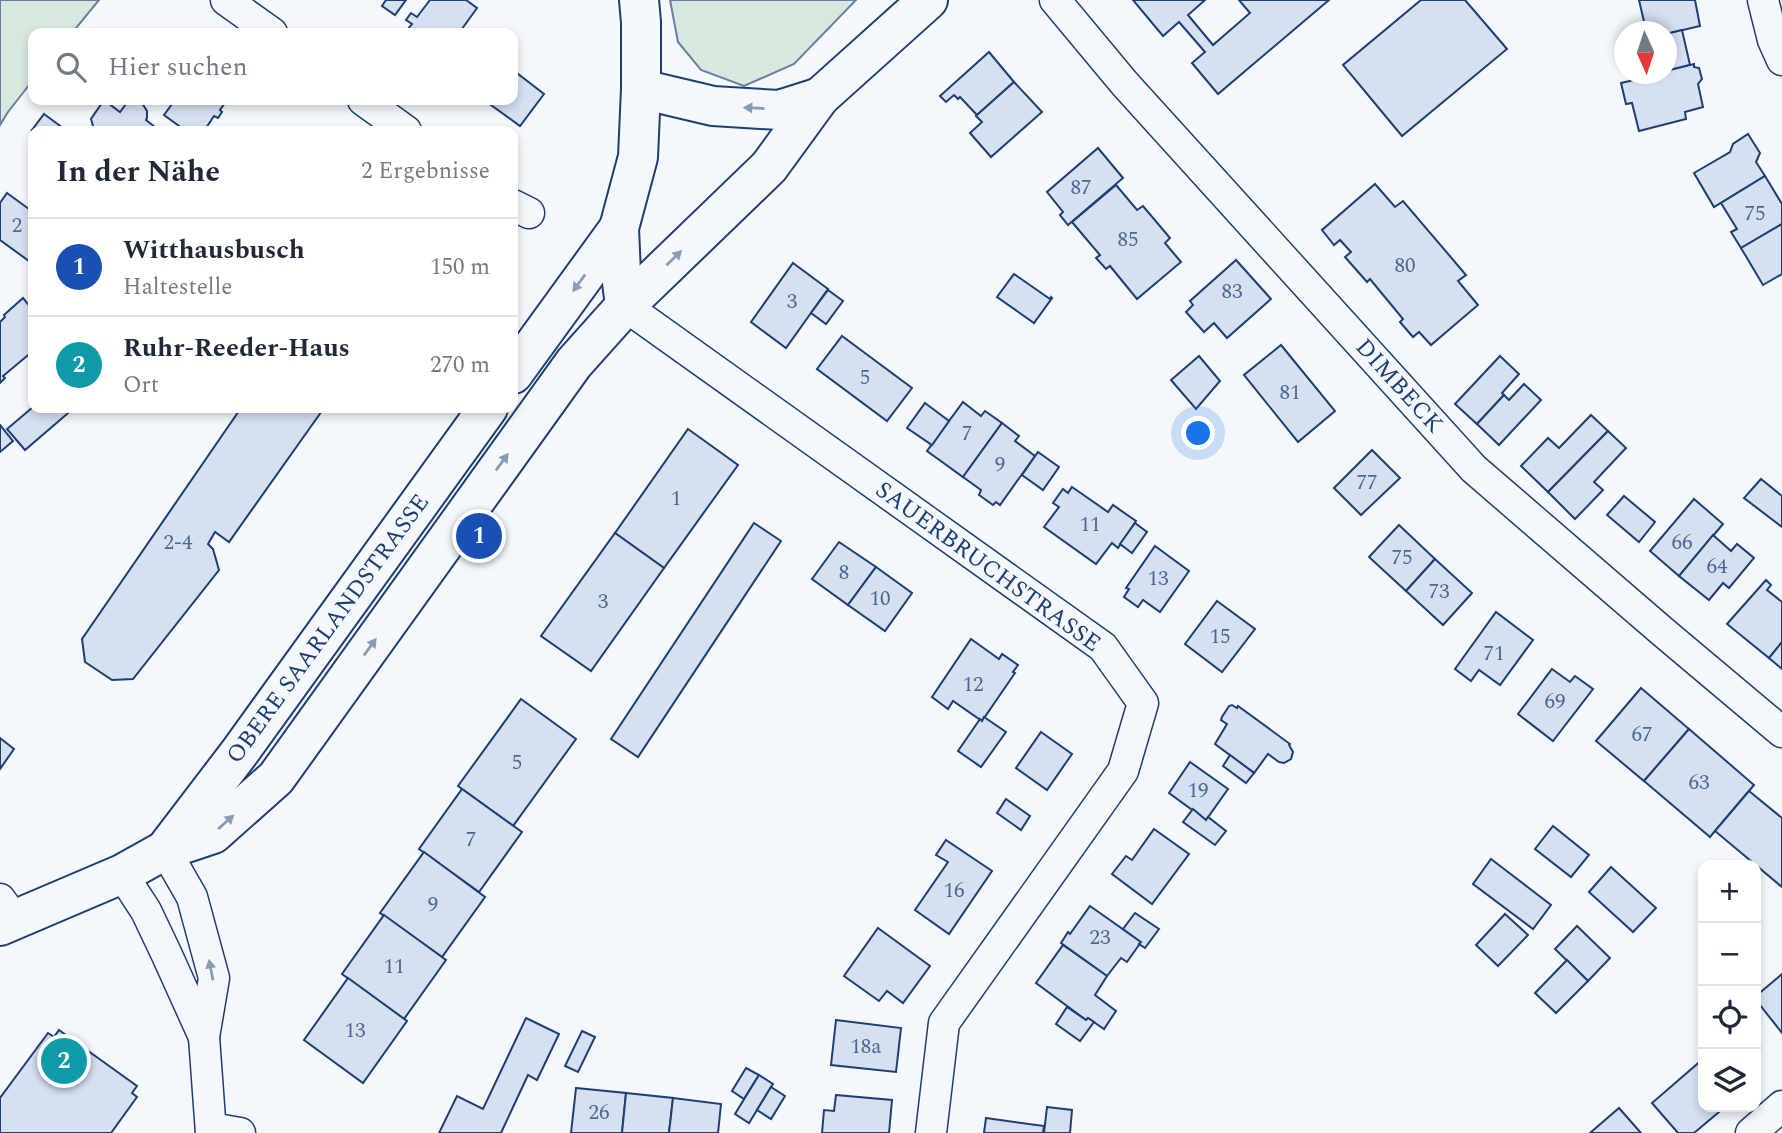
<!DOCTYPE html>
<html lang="de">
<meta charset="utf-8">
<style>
body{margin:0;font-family:Spectral,serif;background:#f2f2f3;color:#1f2937}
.controls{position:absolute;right:21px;bottom:21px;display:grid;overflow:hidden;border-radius:14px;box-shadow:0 4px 10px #0003}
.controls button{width:63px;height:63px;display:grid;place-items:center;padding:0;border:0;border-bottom:2px solid #e0e1e3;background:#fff;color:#1f2937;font:35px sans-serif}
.compass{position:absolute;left:1614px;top:21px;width:63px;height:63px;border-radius:50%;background:#fff;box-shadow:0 4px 10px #0003;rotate:177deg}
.you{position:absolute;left:1199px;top:434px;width:24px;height:24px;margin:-18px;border:5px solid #fff;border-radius:50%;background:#1a73e8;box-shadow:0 0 0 10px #1a73e833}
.badge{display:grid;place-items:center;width:46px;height:46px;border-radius:50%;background:#0b8043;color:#fff;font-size:23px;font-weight:700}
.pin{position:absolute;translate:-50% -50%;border:4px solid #fff;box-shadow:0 2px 7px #0006}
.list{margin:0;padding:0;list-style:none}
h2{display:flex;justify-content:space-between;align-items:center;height:91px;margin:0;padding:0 28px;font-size:30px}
h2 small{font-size:23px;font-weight:400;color:#747a83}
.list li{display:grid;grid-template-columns:46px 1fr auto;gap:21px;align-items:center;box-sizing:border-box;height:98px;padding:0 28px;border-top:2px solid #e0e1e3}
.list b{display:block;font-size:26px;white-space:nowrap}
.list p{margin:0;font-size:23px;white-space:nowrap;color:#747a83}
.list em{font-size:23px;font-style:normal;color:#747a83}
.icon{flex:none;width:38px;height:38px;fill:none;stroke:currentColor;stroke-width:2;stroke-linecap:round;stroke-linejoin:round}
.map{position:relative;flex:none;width:1782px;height:1133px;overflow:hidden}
.search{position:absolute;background:#fff;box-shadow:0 4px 10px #0003;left:28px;top:28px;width:490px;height:77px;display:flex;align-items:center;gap:18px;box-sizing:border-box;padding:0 24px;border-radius:14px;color:#747a83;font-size:26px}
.panel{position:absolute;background:#fff;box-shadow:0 4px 10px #0003;left:28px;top:126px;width:490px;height:287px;border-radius:14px}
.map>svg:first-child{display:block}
</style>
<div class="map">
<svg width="1782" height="1133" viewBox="0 0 1782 1133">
<rect width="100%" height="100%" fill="#f4f7fb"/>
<g fill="#d7e8df" stroke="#687fa3" stroke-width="2">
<polygon points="0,0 99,0 72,33 33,33 33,80 8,112 0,125"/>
<polygon points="670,0 856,0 794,64 744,86 701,70 678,42"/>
</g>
<g fill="#d5e0f0" stroke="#1d3f73" stroke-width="2">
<polygon points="386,0 406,0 395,15 382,6"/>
<polygon points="430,0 466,0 477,8 459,33 405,33 412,24 406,20 411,13 417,17"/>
<polygon points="1133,0 1205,0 1188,15 1213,45 1250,13 1239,0 1329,0 1218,94 1192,63 1205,52 1179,22 1163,36"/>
<polygon points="1421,0 1465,0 1507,49 1402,136 1343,65"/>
<polygon points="1639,0 1695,0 1700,26 1666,34 1666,32 1640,32 1639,27 1645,26"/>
<polygon points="1682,30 1690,65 1666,71 1666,34"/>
<polygon points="989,52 1014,82 977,115 960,97 958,99 954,95 946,102 940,96"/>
<polygon points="1694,64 1694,67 1699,68 1702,79 1698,84 1703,107 1685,112 1686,119 1639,131 1632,103 1626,104 1621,83 1659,74 1666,74 1666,71"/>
<polygon points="513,70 544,94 520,126 484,100 513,100"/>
<polygon points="1014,82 1042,112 991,157 970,133 982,122 976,116 977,115"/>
<polygon points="104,100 120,112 129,100 140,100 147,111 147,118 146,120 160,131 89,131 93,126 91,119"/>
<polygon points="175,100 227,100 220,110 222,112 218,118 214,116 204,131 186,131 164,115"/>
<polygon points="44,114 67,131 32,130"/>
<polygon points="1748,134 1760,153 1756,162 1765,176 1714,207 1694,173 1730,152 1733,144"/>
<polygon points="1098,148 1123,178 1068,225 1060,215 1063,212 1047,192"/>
<polygon points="1765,176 1782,204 1782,224 1741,248 1731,232 1737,229 1721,203"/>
<polygon points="1375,184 1395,207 1403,201 1466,275 1458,281 1478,305 1431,345 1419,332 1413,337 1400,322 1403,319 1370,279 1367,282 1345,257 1351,252 1340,240 1334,245 1322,230"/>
<polygon points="1116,185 1137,210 1143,206 1170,238 1165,243 1181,262 1137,299 1110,266 1106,269 1096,258 1100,255 1072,222"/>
<polygon points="7,193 33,212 33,264 0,240 0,203"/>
<polygon points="1782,224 1782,274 1763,285 1741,248"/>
<polygon points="1236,260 1271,299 1227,338 1214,323 1204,332 1186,312 1193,305 1190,301"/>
<polygon points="793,263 828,289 786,348 751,322"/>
<polygon points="1014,274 1050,299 1051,297 1052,298 1034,323 997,297"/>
<polygon points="828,290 843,301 826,324 811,313"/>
<polygon points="23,298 33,310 33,351 3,376 5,378 0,383 0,322 5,317 4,315"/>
<polygon points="842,336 912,388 887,421 817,369"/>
<polygon points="1281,345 1335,411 1298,442 1244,375"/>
<polygon points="1199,356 1220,381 1196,409 1171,380"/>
<polygon points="1500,356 1519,374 1502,393 1504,395 1477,424 1455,404"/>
<polygon points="1524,384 1541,400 1499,445 1477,424 1504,395 1509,400"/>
<polygon points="963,402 981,416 985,411 1002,423 963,477 927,451"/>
<polygon points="925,403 949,421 932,445 907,428"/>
<polygon points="33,407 74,408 25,450 7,429"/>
<polygon points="241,408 324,408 229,542 215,532 208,544 213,549 219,570 133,679 112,680 85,662 82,639"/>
<polygon points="1591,415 1608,431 1548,492 1521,466 1548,438 1559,448"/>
<polygon points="1002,423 1019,436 1015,441 1035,456 1000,505 996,502 993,505 979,495 981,490 963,477"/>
<polygon points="0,425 13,441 0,452"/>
<polygon points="688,429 738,465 664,568 615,533"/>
<polygon points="1608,431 1626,448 1594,482 1603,490 1575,519 1548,492"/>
<polygon points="1372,450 1400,478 1361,515 1334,488"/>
<polygon points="1038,452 1059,467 1043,490 1022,475"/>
<polygon points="1761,479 1782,496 1782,527 1744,498"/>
<polygon points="1072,487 1108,512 1113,505 1136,521 1118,548 1112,543 1096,564 1044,527 1059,507 1053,503 1063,489 1068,493"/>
<polygon points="1624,496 1655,522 1639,542 1607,515"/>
<polygon points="1694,499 1723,524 1679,576 1650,551"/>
<polygon points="754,523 781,541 638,757 611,739"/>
<polygon points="1135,523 1147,532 1132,553 1120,544"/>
<polygon points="1399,525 1435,559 1406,591 1369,557"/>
<polygon points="615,533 664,568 591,671 541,636"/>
<polygon points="1713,535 1731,551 1737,544 1754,558 1729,588 1723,583 1709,600 1679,576"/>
<polygon points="839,542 876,567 848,605 812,579"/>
<polygon points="1155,546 1189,571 1160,612 1143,600 1138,607 1124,597 1129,589 1126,588"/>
<polygon points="1435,559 1472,593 1443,625 1406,591"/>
<polygon points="876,567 912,593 885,631 848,605"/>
<polygon points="1766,580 1771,585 1767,590 1782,602 1782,642 1769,658 1727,624"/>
<polygon points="1217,601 1255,629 1222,672 1185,644"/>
<polygon points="1496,612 1533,640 1500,685 1479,670 1471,681 1455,669"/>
<polygon points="971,639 999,659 1002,654 1018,665 1013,672 1015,673 982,721 953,701 948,709 932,697"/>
<polygon points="1782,642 1782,669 1769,658"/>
<polygon points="1552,669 1570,682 1575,676 1593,689 1553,741 1518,714"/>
<polygon points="1641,688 1689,729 1644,781 1596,741"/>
<polygon points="521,699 576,739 513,826 458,786"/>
<polygon points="1232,705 1237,708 1238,706 1290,744 1289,745 1293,752 1291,759 1284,763 1279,762 1268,754 1254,773 1215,744 1227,724 1221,720 1222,717 1229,706"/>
<polygon points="984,717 1006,732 981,767 958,751 980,719 982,721"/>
<polygon points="1689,729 1754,785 1710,837 1644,781"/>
<polygon points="1041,732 1072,754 1047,790 1016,768"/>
<polygon points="0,738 14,749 0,769"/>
<polygon points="1230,755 1254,773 1246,783 1223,766"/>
<polygon points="1190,762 1228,789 1206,820 1169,793"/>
<polygon points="462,789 522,832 479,892 419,849"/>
<polygon points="1749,791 1782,818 1782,887 1715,831"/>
<polygon points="1006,799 1030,816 1021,830 997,813"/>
<polygon points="1193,809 1206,820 1208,817 1226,831 1215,845 1183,822"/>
<polygon points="1553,826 1589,855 1571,877 1535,849"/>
<polygon points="1154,829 1189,854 1152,904 1112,874 1126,856 1132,860"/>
<polygon points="946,840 992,871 949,934 915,910 948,862 936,855"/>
<polygon points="424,852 485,897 442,957 380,913"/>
<polygon points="1491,859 1551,905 1533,929 1473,884"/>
<polygon points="1611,867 1656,908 1633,932 1589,892"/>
<polygon points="1090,906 1141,942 1127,962 1121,958 1107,976 1061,943 1068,932 1070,934"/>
<polygon points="1135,913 1159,929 1145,948 1139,944 1141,942 1123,929"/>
<polygon points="1505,914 1528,935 1498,966 1476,945"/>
<polygon points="384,915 446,960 404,1019 342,974"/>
<polygon points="1577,926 1610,958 1588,981 1555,949"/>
<polygon points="878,928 930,966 903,1003 887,991 879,1001 844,976"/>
<polygon points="1063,945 1107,976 1095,995 1116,1011 1104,1029 1088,1018 1086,1020 1036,983"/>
<polygon points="1567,960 1588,981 1556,1013 1535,993"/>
<polygon points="1782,974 1782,1033 1756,1000 1756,996"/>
<polygon points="348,978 407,1021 363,1083 304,1040"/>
<polygon points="1067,1007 1086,1020 1088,1018 1094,1022 1080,1041 1056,1024"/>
<polygon points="526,1018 559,1034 537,1080 528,1075 501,1133 439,1133 457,1096 483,1109"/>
<polygon points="836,1020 901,1028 896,1072 831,1065"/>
<polygon points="59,1030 137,1086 132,1093 137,1097 111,1133 0,1133 0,1098 48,1033 54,1037"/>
<polygon points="582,1031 595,1037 578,1072 565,1066"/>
<polygon points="1703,1059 1703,1107 1725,1107 1694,1133 1678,1133 1652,1103"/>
<polygon points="746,1068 759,1075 744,1099 732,1091"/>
<polygon points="759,1075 773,1084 749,1123 735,1114"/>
<polygon points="771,1087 785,1096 771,1119 757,1110"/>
<polygon points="576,1088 626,1093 622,1133 571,1133"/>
<polygon points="626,1093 673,1098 669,1133 622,1133"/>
<polygon points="836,1095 892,1100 889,1133 822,1133 824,1110 834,1111"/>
<polygon points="673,1098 721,1104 718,1133 669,1133"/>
<polygon points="1047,1107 1072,1110 1070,1133 1044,1133"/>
<polygon points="1619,1108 1641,1133 1590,1133"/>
<polygon points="986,1118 1044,1126 1043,1133 984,1133"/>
</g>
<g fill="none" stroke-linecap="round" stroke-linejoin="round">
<g stroke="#1d3f73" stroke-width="33">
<g id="street">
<polyline points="226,0 272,33"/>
<polyline points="1055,0 1125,84 1474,469 1663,632 1782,732"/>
<polyline points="1763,0 1773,40 1782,60"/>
<polyline points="363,100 406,131"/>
<polyline points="513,205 529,213"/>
<polyline points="625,306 1103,647 1143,703 1123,771 944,1023 931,1133"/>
<polyline points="165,850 192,897 214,978 204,1037 211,1133"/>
<polyline points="122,874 146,911 166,953 204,1037"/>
<polyline points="0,899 15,920"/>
<polyline points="211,1128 240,1133"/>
<polyline points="1751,1133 1782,1106"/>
</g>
</g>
<g stroke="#1d3f73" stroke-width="42">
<g id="secondary">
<polyline points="641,89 713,106 779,110 820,97"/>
<polyline points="625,306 769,167 820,97 928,0"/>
</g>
</g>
<g stroke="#1d3f73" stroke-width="42">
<g id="primary">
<polyline points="513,374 619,228"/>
<polyline points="165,850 239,753 488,408"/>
<polyline points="0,926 122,874 165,850 213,834 276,778 574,363 625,306 621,274 619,228 638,157 641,89 641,22 639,0"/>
</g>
</g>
<use href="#street" stroke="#f4f7fb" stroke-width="30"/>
<use href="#secondary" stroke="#f4f7fb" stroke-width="38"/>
<use href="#primary" stroke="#f4f7fb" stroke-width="38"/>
</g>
<defs><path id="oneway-solid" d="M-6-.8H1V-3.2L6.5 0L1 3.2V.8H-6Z" transform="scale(1.75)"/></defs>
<g fill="#889bb7">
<use href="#oneway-solid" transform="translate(754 108) rotate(-177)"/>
<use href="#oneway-solid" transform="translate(674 258) rotate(-44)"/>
<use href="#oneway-solid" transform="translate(579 283) rotate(126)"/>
<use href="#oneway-solid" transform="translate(502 462) rotate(-54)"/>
<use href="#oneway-solid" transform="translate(370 647) rotate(-54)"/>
<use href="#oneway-solid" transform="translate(226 822) rotate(-42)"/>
<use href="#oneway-solid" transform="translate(211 970) rotate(-101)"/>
</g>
<g text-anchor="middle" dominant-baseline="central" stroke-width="5" stroke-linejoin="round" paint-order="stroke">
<g font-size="21" fill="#4b6792">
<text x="1081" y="188">87</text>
<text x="1755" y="214">75</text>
<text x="17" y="226">2</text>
<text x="1128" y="240">85</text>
<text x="1405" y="266">80</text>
<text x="1232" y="292">83</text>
<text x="792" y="302">3</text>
<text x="865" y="378">5</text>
<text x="1290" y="393">81</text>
<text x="967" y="434">7</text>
<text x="1000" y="465">9</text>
<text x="1367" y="483">77</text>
<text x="676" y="499">1</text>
<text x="1090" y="525">11</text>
<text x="178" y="543">2-4</text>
<text x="1682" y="543">66</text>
<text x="1402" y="558">75</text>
<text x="1717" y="567">64</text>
<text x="844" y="573">8</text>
<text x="1158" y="579">13</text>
<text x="1439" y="592">73</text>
<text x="880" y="599">10</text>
<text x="603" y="602">3</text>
<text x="1220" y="637">15</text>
<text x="1494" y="654">71</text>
<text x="973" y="685">12</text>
<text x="1555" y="702">69</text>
<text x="1642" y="735">67</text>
<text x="517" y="763">5</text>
<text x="1699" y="783">63</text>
<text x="1198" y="791">19</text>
<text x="471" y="840">7</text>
<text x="954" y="891">16</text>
<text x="433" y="905">9</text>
<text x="1100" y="938">23</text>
<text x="394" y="967">11</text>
<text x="355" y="1031">13</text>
<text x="866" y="1047">18a</text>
<text x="599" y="1113">26</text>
</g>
<g font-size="24" fill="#1d3f73" stroke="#f4f7fb">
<text transform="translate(1399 386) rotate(48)">DIMBECK</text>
<text transform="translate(988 567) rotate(36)">SAUERBRUCHSTRASSE</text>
<text transform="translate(328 629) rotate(-54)">OBERE SAARLANDSTRASSE</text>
</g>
</g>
</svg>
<div class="controls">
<button>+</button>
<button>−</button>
<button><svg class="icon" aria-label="locate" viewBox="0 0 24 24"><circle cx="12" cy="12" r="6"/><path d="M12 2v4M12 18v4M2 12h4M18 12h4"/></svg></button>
<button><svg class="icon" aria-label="layers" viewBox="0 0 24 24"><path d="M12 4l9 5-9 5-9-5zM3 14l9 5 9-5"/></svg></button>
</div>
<svg class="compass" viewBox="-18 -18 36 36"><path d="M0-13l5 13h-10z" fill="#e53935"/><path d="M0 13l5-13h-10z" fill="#747a83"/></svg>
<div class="you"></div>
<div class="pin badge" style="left:479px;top:536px;background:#1a4fb4">1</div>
<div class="pin badge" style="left:64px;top:1061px;background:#0f9aa8">2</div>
<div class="search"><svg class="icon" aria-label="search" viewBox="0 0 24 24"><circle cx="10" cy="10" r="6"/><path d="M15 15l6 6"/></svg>Hier suchen</div>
<section class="panel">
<h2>In der Nähe<small>2 Ergebnisse</small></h2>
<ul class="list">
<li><span class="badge" style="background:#1a4fb4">1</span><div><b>Witthausbusch</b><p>Haltestelle</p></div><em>150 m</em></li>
<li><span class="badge" style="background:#0f9aa8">2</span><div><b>Ruhr-Reeder-Haus</b><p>Ort</p></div><em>270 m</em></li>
</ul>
</section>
</div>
